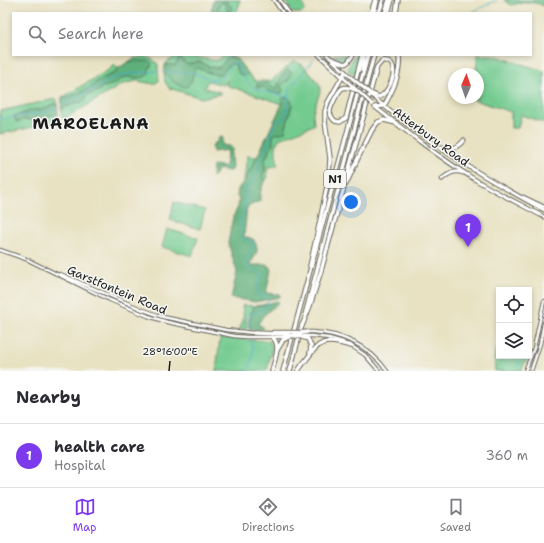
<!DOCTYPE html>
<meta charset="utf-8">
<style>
body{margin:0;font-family:"Shantell Sans",sans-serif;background:#f2f2f3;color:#2b2b33}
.controls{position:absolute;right:12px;bottom:12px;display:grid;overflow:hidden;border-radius:0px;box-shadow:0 2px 6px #0003}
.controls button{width:36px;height:36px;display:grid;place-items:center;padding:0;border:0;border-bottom:1px solid #e1e1e2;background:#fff;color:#2b2b33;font:20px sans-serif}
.compass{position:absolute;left:448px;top:68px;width:36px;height:36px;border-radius:50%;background:#fff;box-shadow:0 2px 6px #0003;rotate:2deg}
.you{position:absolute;left:351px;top:202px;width:14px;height:14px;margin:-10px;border:3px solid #fff;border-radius:50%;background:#1a73e8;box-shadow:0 0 0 6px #1a73e833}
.badge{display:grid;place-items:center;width:26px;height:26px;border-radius:50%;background:#7c3aed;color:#fff;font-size:13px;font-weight:700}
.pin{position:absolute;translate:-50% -33px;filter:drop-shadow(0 1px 2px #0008)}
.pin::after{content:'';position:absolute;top:21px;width:14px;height:12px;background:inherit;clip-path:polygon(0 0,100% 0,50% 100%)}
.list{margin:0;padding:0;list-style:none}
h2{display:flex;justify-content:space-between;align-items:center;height:52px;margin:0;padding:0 16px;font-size:17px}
h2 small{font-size:13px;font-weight:400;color:#7c7c81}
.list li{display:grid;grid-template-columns:26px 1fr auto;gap:12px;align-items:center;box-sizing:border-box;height:64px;padding:0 16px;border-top:1px solid #e1e1e2}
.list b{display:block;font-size:15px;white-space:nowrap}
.list p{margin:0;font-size:13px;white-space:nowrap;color:#7c7c81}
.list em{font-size:13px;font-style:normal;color:#7c7c81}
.icon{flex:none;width:22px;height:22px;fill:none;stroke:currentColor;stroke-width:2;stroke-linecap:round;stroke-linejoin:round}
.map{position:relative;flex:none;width:544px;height:371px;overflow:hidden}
.search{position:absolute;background:#fff;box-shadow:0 2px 6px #0003;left:12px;right:12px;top:12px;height:44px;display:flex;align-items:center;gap:10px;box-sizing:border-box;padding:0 14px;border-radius:0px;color:#7c7c81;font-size:15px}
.sheet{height:116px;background:#fff}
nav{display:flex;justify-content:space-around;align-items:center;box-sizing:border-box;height:56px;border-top:1px solid #e1e1e2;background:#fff;font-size:11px;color:#7c7c81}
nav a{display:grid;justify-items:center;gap:2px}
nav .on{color:#7c3aed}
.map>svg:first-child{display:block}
</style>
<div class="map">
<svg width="544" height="371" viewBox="0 0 544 371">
<rect width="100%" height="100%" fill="#f6f6f2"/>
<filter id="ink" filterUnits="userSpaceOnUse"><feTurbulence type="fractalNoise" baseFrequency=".025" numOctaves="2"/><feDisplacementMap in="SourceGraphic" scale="8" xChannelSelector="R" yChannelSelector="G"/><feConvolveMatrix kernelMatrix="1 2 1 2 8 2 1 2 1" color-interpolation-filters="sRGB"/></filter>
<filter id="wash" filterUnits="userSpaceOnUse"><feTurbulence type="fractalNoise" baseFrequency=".012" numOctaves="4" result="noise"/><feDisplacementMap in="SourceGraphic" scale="16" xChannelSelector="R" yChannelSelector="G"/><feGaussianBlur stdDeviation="0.9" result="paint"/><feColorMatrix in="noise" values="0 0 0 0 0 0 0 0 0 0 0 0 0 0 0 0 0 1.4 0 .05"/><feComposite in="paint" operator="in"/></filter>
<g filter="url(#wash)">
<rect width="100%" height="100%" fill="#e8e2c2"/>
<g fill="#73cb90" stroke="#487456" fill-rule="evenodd">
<polygon points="225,0 240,0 239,6 236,13 218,13 218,8 220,3 225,3 226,7 231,6"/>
<polygon points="301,0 305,10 302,13 293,13 286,3 286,1"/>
<path d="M504 0H544V6C533 0 522 3 510 5Z"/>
<path d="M222 55 235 57 236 58C221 57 227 66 218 67 211 69 205 63 199 62 195 62 190 64 186 64L183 60 176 65H165C173 52 195 57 208 59 211 60 215 61 218 60 220 59 221 57 222 55Z"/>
<polygon points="334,55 351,55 349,60 344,62 340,60"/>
<polygon points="355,55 360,55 355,75 349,71 348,68"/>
<polygon points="477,55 493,55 544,71 544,123 521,115 518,128 511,128 511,112 474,100 474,98 478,98 478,74 476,74"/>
<polygon points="142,56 152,59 158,64 159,81 154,84 137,81 123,84 64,119 62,118 61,109 78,102 82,102 88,94 92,94 104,86 116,84 119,80 127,77 138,78 152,65 146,61 128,62 134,58 139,58"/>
<path d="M294 61 303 65 320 85V92L313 112 314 125 279 139C274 146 276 156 278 164L276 166C268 166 265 169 268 177L266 180 262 177 265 169V159L270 151 273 139V135L285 131 292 105 291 101 282 102V104L226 85 228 81H227L224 85 208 81 204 88 220 92V94L201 98 169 88 165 82 164 73 173 82 192 77 194 71 197 68 210 73 221 74C226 69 228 62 235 64L237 70 248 74V73L255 81H271ZM288 81 283 83 281 86 283 92 280 94 269 92 264 87 258 88 256 86 257 84 266 83 269 84 272 88 276 89 279 83Z"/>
<path d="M114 64 118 70C113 75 105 76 98 81 95 82 94 85 91 87 83 92 75 94 67 98L64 97H63L110 69Z"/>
<polygon points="55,99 57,100 57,105 54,104 41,110 37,109 14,116 16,122 26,119 30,121 37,117 47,118 49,115 53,115 58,113 58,119 57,122 0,134 0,111"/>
<polygon points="247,156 257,157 244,181"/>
<polygon points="174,202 205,210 200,229 170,220"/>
<polygon points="167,229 198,238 192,256 162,247"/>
<path d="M243 305 254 306 253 312 248 314 246 321 247 329H239C243 324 245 313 242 307Z"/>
<polygon points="220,338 270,341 272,348 267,371 216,371"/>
<path d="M499 347V356H528L521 371H495C495 363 492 352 499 347Z"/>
</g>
<g fill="#5eaf7a" stroke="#3d664b">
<polygon points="214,0 225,0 231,6 232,9 230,11 227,11 225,3 221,2 218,6 218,13 211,11"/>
<path d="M229 57 236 58 248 73 245 76 239 74 235 64C226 62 227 72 220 74 212 76 204 69 197 68L194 71 192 80 187 87C176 86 171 80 164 73L165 65H176L178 59H182L186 64C190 64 195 62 199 62 205 63 210 69 217 68 223 66 224 59 229 57Z"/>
<path d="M136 61H149L152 63 149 69V73C147 75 146 77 144 77 135 81 124 71 116 84L110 85 106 87 103 86 99 91 88 94 84 102H78L61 109 62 97 63 96 67 98C75 94 83 92 91 87 94 85 95 82 98 81 105 76 113 76 118 70V68L128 62Z"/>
<path d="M287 70 291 71C292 82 286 79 281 86L283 92 281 94 269 92 264 87H256L257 84 268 83 274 89H277L281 77Z"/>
<path d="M285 97 290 99 292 104 285 132 273 135V144L265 159V169L262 177 266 180C262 185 259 194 260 201L247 207 244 237 253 239C261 250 256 255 249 265H267L270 267 271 270 266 293 280 295V297L255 302 231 298 237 272 228 243 233 217 238 207 239 200 237 196 238 189 244 181 257 157 282 104V99Z"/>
<polygon points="54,104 57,105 58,113 52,116 49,115 47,118 37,117 32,120 26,119 17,122 14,116 26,113 29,110 40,110 43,107 46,108"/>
<path d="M220 136 223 138 222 145 230 146 233 149 231 153 232 169 230 171 218 169 213 177 212 175 213 166 216 165 224 167C227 160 226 158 227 150L213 152 212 147 213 144 217 142Z"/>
<polygon points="277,301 279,302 263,316 258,324 263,327 263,329 250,330 249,321 254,306 262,305"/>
</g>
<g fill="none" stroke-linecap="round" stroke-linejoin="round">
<g stroke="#46acc6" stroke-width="1">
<polyline points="470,13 497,0"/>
<polyline points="166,72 192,72 212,80 221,78 235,62 247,82 255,89 283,96 289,96 290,88 313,60"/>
<polyline points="64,105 111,79 128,74 157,71"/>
<polyline points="0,119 47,112 55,107"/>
<path d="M249 329 248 322 250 314 256 313 268 305 267 298 256 294C256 284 263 281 262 274L248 268C245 258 250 253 255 244L252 241 243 239 241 222 246 202 247 187 251 184 257 173 258 166 270 138 275 122 285 118 289 96"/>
<polyline points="517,367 520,364 516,358 518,356"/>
<path d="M246 371C254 363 254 350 251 339"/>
</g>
</g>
</g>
<g filter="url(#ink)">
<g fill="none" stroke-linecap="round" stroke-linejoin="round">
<g stroke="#636156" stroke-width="4.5">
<g id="secondary">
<polyline points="0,250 26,259 110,300 148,316 167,322 234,336 246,337 282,337"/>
<polyline points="60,274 141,309 163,317 226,330 254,333"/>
<polyline points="273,332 284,332"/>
<path d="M312 332C342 333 369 346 387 371"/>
<polyline points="311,336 329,338 343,342"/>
<polyline points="350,345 365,355 379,371"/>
<polyline points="525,371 534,348 544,301"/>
<polyline points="531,371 540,344 544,323"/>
</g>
</g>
<g stroke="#636156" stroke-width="5">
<g id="primary">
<polyline points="274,0 283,13"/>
<polyline points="280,0 289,13"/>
<polyline points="319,55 348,82"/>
<polyline points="327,55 353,79"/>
<path d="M371 95C423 141 483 177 544 210"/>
<path d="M375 107C407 132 439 157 474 179 497 193 520 204 544 217"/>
<path d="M441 147C451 149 457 149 464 140"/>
<path d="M442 179C449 173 455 170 463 173"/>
<polyline points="523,197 544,207"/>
</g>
</g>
<g stroke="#636156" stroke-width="5.5">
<g id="highway">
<polyline points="371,13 375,0"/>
<polyline points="374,13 377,1"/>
<polyline points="379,13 383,0"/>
<polyline points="385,13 389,0"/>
<polyline points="388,13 392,0"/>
<polyline points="396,13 398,0"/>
<polyline points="330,58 345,64 348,62 353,55"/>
<polyline points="362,70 364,56"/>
<path d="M350 88C348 88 345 87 343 88 339 89 330 107 330 112 330 116 332 118 335 121L340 122 346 118 362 55"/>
<path d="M375 107 384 106C393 90 401 74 399 55"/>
<polyline points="346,184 357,160 372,130 378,122 384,120 396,123"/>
<polyline points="310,266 321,216 329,176 330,158 325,121 325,111 328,102 345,72"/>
<polyline points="305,315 374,55"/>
<path d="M302 326 310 306 321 271 377 67 382 61C403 58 391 93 379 97L370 93"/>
<polyline points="254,333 283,334"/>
<path d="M272 337C282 344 274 361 272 371"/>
<polyline points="308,339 311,346 310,353"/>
<polyline points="277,350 283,340"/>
<path d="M302 365C320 342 321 337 351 346"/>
<polyline points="283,371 368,55"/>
<polyline points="290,371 302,325"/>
<polyline points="298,371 302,365"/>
</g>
</g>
<use href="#secondary" stroke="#fff" stroke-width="2.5"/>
<use href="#primary" stroke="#fff" stroke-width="3"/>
<use href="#highway" stroke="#fff" stroke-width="3.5"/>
<g stroke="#636156" stroke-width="4.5" stroke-linecap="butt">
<g id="secondary-bridge">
<polyline points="284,332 312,332"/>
<polyline points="304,336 311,336"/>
<polyline points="282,337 289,336"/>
</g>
</g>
<g stroke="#636156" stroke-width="5" stroke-linecap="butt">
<g id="primary-bridge">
<polyline points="353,79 370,93"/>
<polyline points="348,82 372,104"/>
</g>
</g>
<g stroke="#636156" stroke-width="5.5" stroke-linecap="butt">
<g id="highway-bridge">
<polyline points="350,88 356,90"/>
<polyline points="283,334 302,337 308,339"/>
<polyline points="283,340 293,335 307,332"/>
</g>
</g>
<use href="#secondary-bridge" stroke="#fff" stroke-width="2.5"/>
<use href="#primary-bridge" stroke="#fff" stroke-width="3"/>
<use href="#highway-bridge" stroke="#fff" stroke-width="3.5"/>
</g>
</g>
<path fill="none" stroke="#1c1c1c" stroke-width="1.5" d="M169 371 170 361"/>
<g text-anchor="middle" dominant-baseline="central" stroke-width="3" stroke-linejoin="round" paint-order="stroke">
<rect fill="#f6f6f2" stroke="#5d5d5c" stroke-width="1" x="324" y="170" width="22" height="18" rx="3"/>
<g font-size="11" font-weight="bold" fill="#1c1c1c">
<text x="335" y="179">N1</text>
</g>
<g font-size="12" fill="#1c1c1c" stroke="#f6f6f2">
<text transform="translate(431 137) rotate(36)">Atterbury Road</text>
<text transform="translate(117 290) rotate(23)">Garstfontein Road</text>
</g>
<g font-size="16" font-weight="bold" letter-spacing="1" fill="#1c1c1c" stroke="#f6f6f2">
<text x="91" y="123">MAROELANA</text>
</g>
</g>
<g font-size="10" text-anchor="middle" fill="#1c1c1c" stroke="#f6f6f2" stroke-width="3" stroke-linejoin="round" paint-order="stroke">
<text x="170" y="355">28°16'00"E</text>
</g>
</svg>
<div class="controls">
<button><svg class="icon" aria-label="locate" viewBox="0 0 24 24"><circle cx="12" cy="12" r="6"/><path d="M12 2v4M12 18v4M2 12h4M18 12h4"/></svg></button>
<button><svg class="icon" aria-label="layers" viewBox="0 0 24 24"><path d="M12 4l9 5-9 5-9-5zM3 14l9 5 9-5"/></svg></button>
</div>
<svg class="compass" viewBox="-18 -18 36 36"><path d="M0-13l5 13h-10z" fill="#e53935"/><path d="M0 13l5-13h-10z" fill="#7c7c81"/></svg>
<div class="you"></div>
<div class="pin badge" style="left:468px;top:247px">1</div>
<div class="search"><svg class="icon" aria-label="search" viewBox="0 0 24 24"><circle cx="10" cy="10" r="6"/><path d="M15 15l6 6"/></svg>Search here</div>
</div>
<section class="sheet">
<h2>Nearby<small></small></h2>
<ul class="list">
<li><span class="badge">1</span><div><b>health care</b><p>Hospital</p></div><em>360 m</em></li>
</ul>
</section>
<nav>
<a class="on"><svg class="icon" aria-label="map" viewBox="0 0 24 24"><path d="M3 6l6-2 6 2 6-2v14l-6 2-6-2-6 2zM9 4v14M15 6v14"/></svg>Map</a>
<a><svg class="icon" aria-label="directions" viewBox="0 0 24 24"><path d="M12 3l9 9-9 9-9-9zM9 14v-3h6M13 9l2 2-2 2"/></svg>Directions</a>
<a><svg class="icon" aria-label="saved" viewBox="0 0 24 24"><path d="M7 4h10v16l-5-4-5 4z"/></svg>Saved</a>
</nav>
